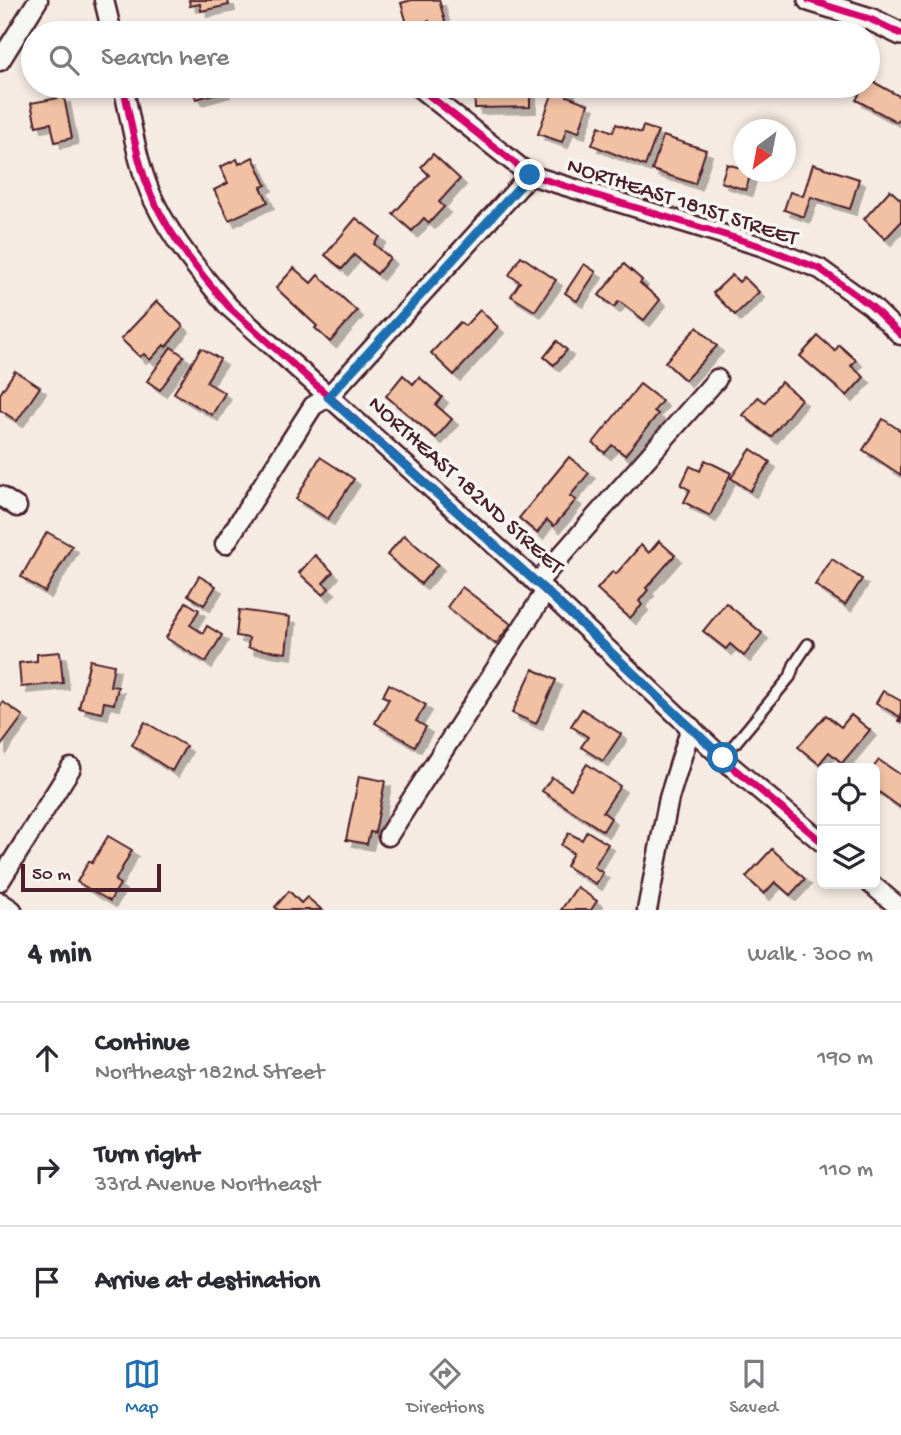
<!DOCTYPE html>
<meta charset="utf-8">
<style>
body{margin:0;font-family:"Gochi Hand",sans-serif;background:#f2f2f3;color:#2b2b33}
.controls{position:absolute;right:21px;bottom:21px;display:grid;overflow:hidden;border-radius:10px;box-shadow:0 4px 10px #0003}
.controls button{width:63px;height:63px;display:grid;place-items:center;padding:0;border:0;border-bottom:2px solid #e1e1e2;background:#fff;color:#2b2b33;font:35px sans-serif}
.compass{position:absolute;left:733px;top:119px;width:63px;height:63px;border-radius:50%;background:#fff;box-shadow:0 4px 10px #0003;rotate:212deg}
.scale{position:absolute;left:21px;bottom:18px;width:140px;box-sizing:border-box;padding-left:7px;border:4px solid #4a1f2b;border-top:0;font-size:19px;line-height:24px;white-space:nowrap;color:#4a1f2b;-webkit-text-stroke:5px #f6f6f2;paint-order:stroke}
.stop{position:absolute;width:21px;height:21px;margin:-16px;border:5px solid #1f6fb2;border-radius:50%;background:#fff}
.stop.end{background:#1f6fb2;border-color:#fff;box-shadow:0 2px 7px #0008}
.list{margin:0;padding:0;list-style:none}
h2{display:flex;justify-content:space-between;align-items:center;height:91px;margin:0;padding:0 28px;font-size:30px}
h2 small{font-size:23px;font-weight:400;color:#7c7c81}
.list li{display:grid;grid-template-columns:46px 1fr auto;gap:21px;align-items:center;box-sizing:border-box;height:112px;padding:0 28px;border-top:2px solid #e1e1e2}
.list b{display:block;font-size:26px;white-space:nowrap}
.list p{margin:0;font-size:23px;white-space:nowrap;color:#7c7c81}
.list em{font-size:23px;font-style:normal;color:#7c7c81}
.icon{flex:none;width:38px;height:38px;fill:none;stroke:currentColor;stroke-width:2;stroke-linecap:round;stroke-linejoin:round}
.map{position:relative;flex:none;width:901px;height:910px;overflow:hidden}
.search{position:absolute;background:#fff;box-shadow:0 4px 10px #0003;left:21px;right:21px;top:21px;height:77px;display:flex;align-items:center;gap:18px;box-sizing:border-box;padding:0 24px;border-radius:38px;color:#7c7c81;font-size:26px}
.sheet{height:427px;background:#fff}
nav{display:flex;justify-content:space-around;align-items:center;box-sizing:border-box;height:98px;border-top:2px solid #e1e1e2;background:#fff;font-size:19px;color:#7c7c81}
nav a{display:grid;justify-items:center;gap:4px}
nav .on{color:#1f6fb2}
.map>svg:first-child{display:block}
</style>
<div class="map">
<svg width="901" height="910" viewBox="0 0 901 910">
<defs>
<filter id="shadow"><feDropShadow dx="6" dy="6" stdDeviation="0" flood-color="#0004"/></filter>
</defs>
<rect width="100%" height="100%" fill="#f5ebe2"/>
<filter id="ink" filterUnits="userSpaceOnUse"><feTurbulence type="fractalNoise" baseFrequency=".0143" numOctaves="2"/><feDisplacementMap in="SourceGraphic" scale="14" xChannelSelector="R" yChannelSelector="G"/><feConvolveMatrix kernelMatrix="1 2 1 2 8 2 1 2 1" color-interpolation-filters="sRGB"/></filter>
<g filter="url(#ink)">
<g fill="#f2c0a3" stroke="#4a1f2b" stroke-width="2" filter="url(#shadow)">
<polygon points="189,0 228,0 229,5 201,11 200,4 190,6"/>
<polygon points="412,0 439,0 448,32 433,33 429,21 408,27 401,3"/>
<polygon points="868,79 901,97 901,115 897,122 856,100 864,86 868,86"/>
<polygon points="192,86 222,86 224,91 196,99"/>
<polygon points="474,86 530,86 530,107 475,108"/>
<polygon points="555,86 570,87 567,96 588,104 579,132 567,128 562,142 538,134"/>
<polygon points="64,97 72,138 55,142 51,123 36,126 31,103"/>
<polygon points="616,124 641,133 643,126 658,131 645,166 592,145 599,126 613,132"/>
<polygon points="663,136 706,150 695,184 652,170"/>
<polygon points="433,154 460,179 439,202 444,207 429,223 424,218 412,231 393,214 429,175 421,167"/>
<polygon points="253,157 266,185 261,187 268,202 229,220 214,190 228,183 220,167 237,159 239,164"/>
<polygon points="727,164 744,169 744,172 751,172 746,190 721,182"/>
<polygon points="813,164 859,179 850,209 811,197 804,217 784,210 790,192 803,196"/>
<polygon points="890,190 901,200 901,222 885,239 864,219"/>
<polygon points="356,218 380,237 374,244 390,258 377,274 354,255 342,269 325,255"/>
<polygon points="521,256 556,280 535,311 511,296 520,282 509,275"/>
<polygon points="584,264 596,272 577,301 565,293"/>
<polygon points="624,264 642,280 640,283 660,300 644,320 619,301 614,307 599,295"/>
<polygon points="294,268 311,283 318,275 357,311 330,342 315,328 317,326 276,288"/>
<polygon points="732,275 739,282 744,277 759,292 735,315 713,293"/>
<polygon points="157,301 183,326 166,347 164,345 150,360 144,354 140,357 121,339"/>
<polygon points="480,310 498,327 454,375 431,353 460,322 465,326"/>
<polygon points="697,327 717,346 685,380 665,362"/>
<polygon points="818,336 835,351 839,345 856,360 851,366 864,377 847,396 800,356"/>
<polygon points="557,341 567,350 554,365 544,357"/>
<polygon points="171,347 184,356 160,390 147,381"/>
<polygon points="201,348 220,359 206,382 225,393 212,415 174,393"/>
<polygon points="15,371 40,387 17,421 0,410 0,394"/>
<polygon points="403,375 413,384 419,377 442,397 436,405 452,419 436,438 386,396"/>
<polygon points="781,382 801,399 771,437 743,415 758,397 765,402"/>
<polygon points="640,384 662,401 654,411 658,414 625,455 612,445 605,453 593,443"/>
<polygon points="883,419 901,431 901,475 863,450"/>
<polygon points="751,449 770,462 750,491 731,478"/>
<polygon points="320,457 354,479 328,519 296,499"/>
<polygon points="569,457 589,473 570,496 576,500 554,526 547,520 537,533 519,518"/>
<polygon points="705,460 731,473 710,516 684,502 690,490 681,485 690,466 700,471"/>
<polygon points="47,532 72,546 45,592 21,577"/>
<polygon points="404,535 438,564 421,584 387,555"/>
<polygon points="659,541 675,555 646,588 648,590 639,601 642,605 630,618 597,589 613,571 616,574 641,545 649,553"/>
<polygon points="315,555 333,572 323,583 329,588 323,595 299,573"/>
<polygon points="832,559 862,579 845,605 815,585"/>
<polygon points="199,576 216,586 204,605 188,595"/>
<polygon points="462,587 511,624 496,644 447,607"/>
<polygon points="186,602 199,610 190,625 203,633 207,626 222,635 206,662 166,638"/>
<polygon points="726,603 762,633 744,656 730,644 726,649 703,631"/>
<polygon points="239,610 290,617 286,653 248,648 249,638 236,636"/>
<polygon points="60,652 63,683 21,687 19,663 37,661 37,654"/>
<polygon points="90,660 114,665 110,686 118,687 114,704 104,702 102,713 79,708"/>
<polygon points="533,669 556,680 536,724 512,713"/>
<polygon points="389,684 426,705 416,721 426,727 415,746 375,723 389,699 383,696"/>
<polygon points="883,691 901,701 901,723 898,721 900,717 876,703"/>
<polygon points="3,702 23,716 0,747 0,706"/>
<polygon points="582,709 621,734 603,761 581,747 588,737 571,726"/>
<polygon points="826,715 841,727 851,715 870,730 842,763 829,752 819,764 798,747"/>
<polygon points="145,722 186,746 172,771 132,745"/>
<polygon points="879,760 901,775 901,808 875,789 873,768"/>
<polygon points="587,764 620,786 603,812 611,818 603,831 542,791 552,777 571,789"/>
<polygon points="359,776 385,781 375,833 370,832 367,844 346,840"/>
<polygon points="587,831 608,844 594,867 603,873 596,884 566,866 573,853 561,845 569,833 582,840"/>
<polygon points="108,836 132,850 115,881 120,884 110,901 77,882 89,861 92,863"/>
<polygon points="772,849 805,879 790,895 775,882 764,894 746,877"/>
<polygon points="577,887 597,901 591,910 561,910"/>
<polygon points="289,891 301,903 307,897 322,910 278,910 275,907"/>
</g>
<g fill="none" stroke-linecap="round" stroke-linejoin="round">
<g stroke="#4a1f2b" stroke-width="14">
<polyline id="service" points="723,758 790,677 794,665 808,644"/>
</g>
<g stroke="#4a1f2b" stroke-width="23">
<g id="minor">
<polyline points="104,0 112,33"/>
<polyline points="0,61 38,0"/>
<path d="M123 86C132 124 137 166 154 201 173 241 201 274 229 307L546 591 731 766 822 842"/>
<polyline points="417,86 530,175 764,247 820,269 871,306 901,335"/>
<polyline points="0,496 17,507"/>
<polyline points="225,544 313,406 328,397 530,175"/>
<polyline points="537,583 717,379"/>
<polyline points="388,836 546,591"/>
<polyline points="0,881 71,768"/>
<polyline points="871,884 901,909"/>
<polyline points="0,902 12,910"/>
<polyline points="647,910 669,798 691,727"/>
</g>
</g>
<g stroke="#4a1f2b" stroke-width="26">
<polyline id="tertiary" points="809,0 870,19 901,34"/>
</g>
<use href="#service" stroke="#f6f6f2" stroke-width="9"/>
<use href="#minor" stroke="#f6f6f2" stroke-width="18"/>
<use href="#tertiary" stroke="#f6f6f2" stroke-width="21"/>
<g stroke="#f6f6f2" stroke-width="11">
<g id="cycleway">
<polyline points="809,0 870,19 901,34"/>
<path d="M123 86C132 124 137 166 154 201 173 241 201 274 229 307L546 591 731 766 822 842"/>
<polyline points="417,86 530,175 764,247 820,269 871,306 901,335"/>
</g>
</g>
<use href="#cycleway" stroke="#d6006c" stroke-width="7"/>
</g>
</g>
<g fill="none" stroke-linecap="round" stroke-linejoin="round" filter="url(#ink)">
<polyline stroke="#1f6fb2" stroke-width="9" points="530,175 328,397 546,591 723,758"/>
</g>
<g text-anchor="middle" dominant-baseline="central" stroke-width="7" stroke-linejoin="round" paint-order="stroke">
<g font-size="23" fill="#4a1f2b" stroke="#f6f6f2">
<text transform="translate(682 203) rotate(18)">NORTHEAST 181ST STREET</text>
<text transform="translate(465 486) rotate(42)">NORTHEAST 182ND STREET</text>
</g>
</g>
</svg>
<div class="controls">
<button><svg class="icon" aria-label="locate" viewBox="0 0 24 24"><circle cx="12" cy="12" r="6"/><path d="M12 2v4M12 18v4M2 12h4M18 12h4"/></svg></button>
<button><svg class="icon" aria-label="layers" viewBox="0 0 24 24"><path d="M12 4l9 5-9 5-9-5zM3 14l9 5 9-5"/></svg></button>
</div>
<svg class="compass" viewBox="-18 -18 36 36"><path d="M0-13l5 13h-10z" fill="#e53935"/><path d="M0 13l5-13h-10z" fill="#7c7c81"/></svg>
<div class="scale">50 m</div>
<div class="stop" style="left:723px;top:758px"></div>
<div class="stop end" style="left:530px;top:175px"></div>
<div class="search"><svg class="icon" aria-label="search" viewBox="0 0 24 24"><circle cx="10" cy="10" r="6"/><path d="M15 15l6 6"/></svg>Search here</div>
</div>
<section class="sheet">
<h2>4 min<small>Walk · 300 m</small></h2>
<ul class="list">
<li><svg class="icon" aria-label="ahead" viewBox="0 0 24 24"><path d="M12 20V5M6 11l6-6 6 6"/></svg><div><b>Continue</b><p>Northeast 182nd Street</p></div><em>190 m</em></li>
<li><svg class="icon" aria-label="right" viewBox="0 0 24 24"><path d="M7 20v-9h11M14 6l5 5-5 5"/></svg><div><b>Turn right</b><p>33rd Avenue Northeast</p></div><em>110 m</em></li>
<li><svg class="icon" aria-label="arrive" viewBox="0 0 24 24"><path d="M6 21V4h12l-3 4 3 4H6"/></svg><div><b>Arrive at destination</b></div></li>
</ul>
</section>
<nav>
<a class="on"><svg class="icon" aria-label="map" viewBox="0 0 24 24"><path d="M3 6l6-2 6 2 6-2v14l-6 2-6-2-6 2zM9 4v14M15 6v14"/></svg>Map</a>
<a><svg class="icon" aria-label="directions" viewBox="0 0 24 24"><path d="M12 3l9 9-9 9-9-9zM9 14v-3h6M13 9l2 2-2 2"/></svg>Directions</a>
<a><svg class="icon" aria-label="saved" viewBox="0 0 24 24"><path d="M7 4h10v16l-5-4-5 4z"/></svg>Saved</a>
</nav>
